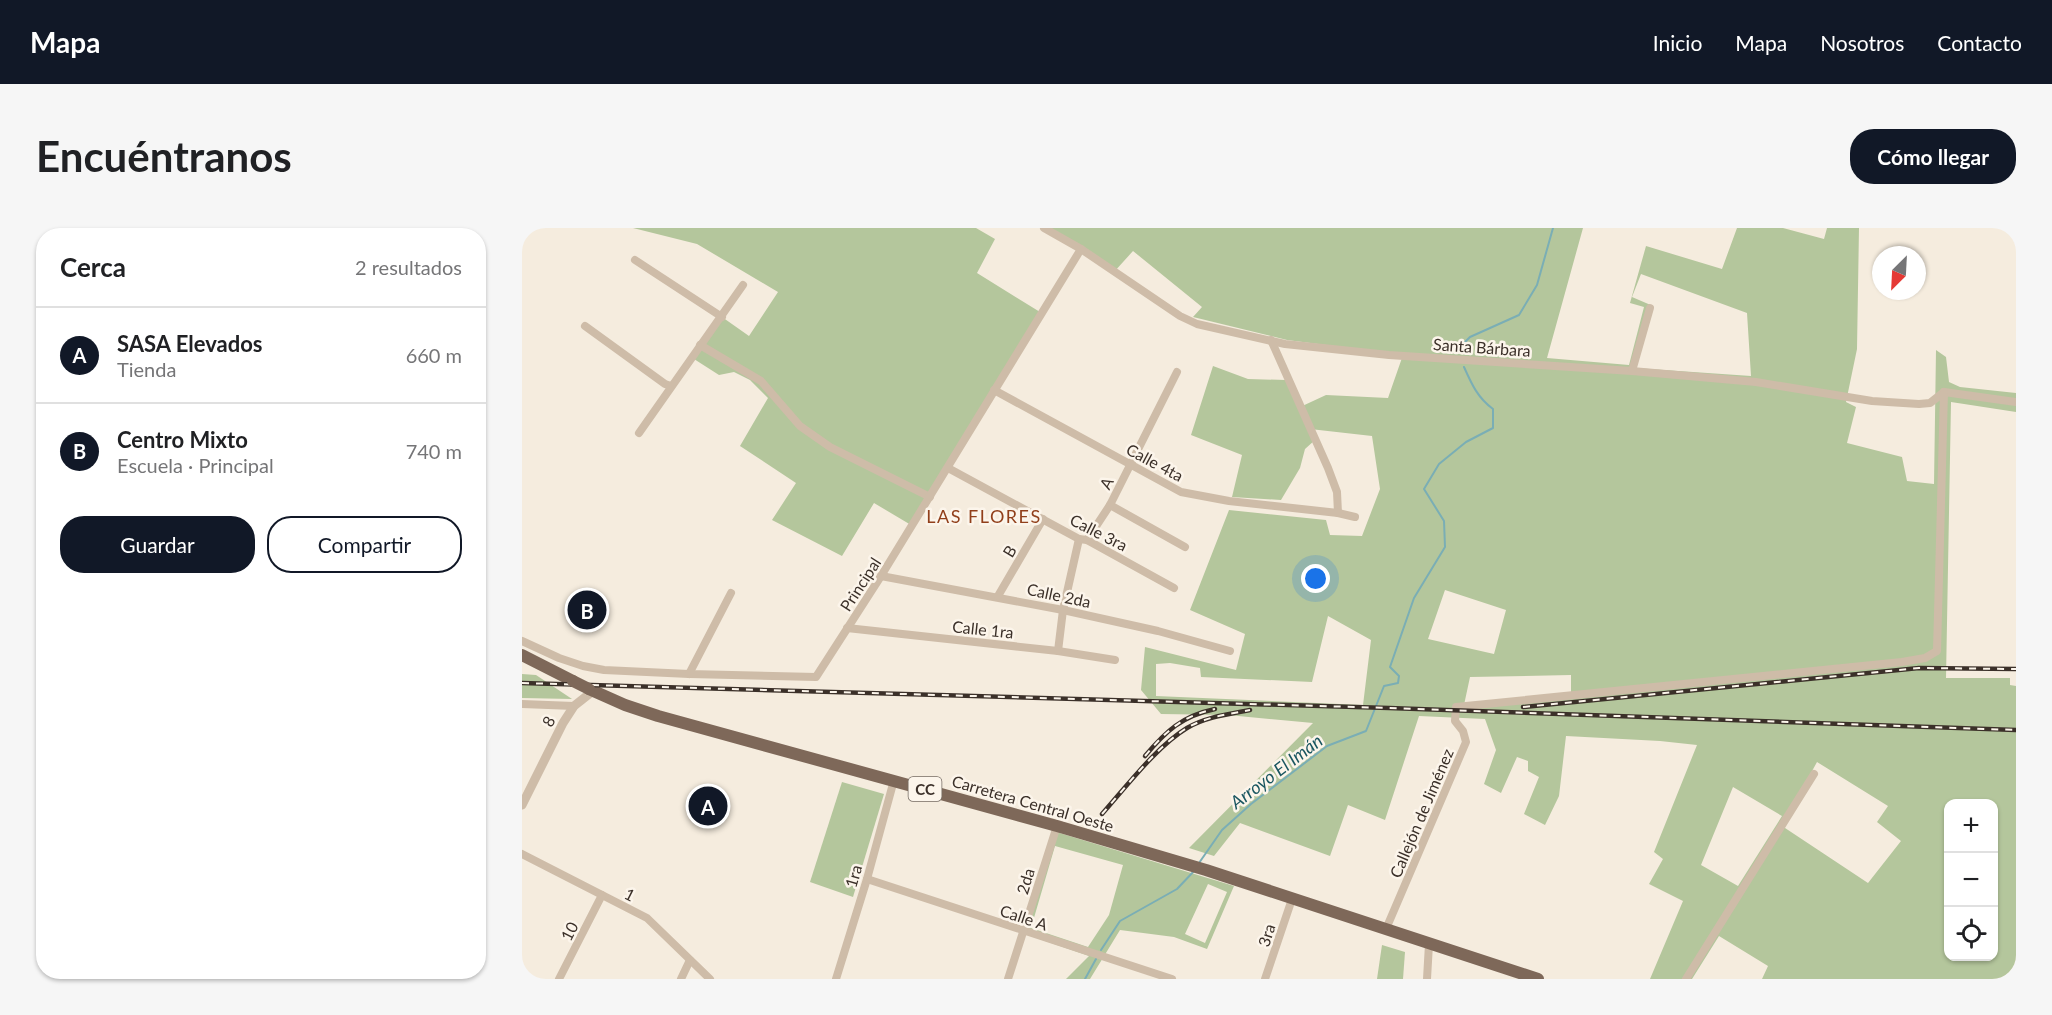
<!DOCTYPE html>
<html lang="es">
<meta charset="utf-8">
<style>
body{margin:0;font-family:Lato,sans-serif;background:#f6f6f6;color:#202124}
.controls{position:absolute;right:18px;bottom:18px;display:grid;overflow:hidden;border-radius:12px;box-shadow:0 2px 4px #0004}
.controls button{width:54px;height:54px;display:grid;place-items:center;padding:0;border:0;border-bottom:2px solid #e0e0e0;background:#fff;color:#202124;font:30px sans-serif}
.compass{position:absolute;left:1350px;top:18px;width:54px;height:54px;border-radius:50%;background:#fff;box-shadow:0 2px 4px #0004;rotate:204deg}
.you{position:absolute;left:794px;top:351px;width:21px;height:21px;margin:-15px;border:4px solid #fff;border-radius:50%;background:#1a73e8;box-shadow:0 0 0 9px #1a73e833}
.badge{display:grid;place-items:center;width:39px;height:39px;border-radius:50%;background:#111827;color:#fff;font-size:20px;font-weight:700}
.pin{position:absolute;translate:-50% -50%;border:3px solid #fff;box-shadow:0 2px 6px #0006}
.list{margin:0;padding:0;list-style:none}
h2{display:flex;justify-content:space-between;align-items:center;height:78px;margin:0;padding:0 24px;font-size:26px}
h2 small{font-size:20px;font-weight:400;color:#757577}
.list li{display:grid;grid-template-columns:39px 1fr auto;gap:18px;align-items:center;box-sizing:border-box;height:96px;padding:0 24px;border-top:2px solid #e0e0e0}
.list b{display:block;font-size:22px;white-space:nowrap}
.list p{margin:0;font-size:20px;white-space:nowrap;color:#757577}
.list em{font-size:20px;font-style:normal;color:#757577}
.actions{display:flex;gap:12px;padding:18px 24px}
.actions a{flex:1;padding:14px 0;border:2px solid #111827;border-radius:24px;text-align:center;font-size:21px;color:#111827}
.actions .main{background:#111827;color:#fff}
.icon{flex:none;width:33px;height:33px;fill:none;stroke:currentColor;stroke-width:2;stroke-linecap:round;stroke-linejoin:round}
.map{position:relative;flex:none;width:1494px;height:751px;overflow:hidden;border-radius:24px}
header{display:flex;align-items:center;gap:36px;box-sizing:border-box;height:84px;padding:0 30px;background:#111827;color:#fff}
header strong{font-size:28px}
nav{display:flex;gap:33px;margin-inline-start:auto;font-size:21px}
.intro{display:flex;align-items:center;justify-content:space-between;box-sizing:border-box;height:144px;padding:0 36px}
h1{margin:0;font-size:42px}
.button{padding:15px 27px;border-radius:24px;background:#111827;color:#fff;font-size:21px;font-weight:700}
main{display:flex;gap:36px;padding:0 36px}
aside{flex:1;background:#fff;border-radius:24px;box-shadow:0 2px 4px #0004}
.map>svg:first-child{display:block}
</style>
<header>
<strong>Mapa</strong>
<nav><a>Inicio</a><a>Mapa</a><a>Nosotros</a><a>Contacto</a></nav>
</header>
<div class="intro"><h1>Encuéntranos</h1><a class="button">Cómo llegar</a></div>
<main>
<aside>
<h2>Cerca<small>2 resultados</small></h2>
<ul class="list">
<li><span class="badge">A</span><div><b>SASA Elevados</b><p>Tienda</p></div><em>660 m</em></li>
<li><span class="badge">B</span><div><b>Centro Mixto</b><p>Escuela · Principal</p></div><em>740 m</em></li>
</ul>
<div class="actions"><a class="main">Guardar</a><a>Compartir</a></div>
</aside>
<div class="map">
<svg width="1494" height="751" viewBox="0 0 1494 751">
<rect width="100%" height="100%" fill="#f5ecde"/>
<g fill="#b4c69c" fill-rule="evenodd">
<polygon points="111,0 454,0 473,11 455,45 518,84 389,297 352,275 320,328 250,292 274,255 218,218 246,170 228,152 212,144 197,147 172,131 200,89 227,108 256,64 175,16"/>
<path d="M520 0H1061L1025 130 1107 137 1122 79 1108 75 1124 18 1200 41 1215 0H1261L1302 11 1305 0H1337L1335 121 1324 174 1334 179 1325 215 1380 229 1385 253 1412 256 1414 122 1424 129 1427 154 1438 159 1494 165V184L1429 174 1424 450H1488V457L1494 458V751H1240L1246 738 1197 708 1170 751H1128L1161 673 1127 656 1141 631 1132 624 1175 517 1138 513 1044 508 1037 568 1023 597 1002 586 1017 549 1006 543V533L995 529 979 565 962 556 974 522 963 491 897 488 863 592 826 577 808 628 718 595 692 628 667 620 791 495 706 487 639 486 619 462 623 419 714 442 723 406 668 382 707 282 804 292 808 307 840 308 858 261 850 208 788 201 793 212 783 221 778 240 759 272 710 269 720 227 669 207 691 138 726 151 764 152 776 180 804 167 866 170 881 127 765 112 671 89 680 79 611 23 592 44ZM1119 46 1225 85 1229 148 1113 140 1131 78 1110 69ZM923 362 984 382 972 426 906 411ZM806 388 849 412 841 477 634 468V436L648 435 678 440 679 449 790 454ZM1049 447V467L942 477 948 449ZM1295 534 1366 578 1355 594 1379 613 1346 655 1260 598ZM1211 559 1260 588 1216 658 1179 637ZM1426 576H1472V728H1426Z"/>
<polygon points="0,446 14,447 50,471 0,470"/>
<polygon points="320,554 362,566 331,669 288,654"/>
<path d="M531 603 712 658 685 721 652 709 598 702 568 751H544L567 728 500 705ZM533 618 601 637 587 687 566 719 509 700ZM686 656 705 664 683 715 663 706Z"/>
<polygon points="860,717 883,724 881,751 855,751"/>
</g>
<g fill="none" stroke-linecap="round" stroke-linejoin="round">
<g stroke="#7aaeb5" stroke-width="2">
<polyline points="941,125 940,117 948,109 997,87 1015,57 1031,0"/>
<path d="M677 635 700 602 729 576 805 518 844 503 862 458 876 455 877 448 868 439 892 370 923 319 922 293 902 261 917 236 944 214 971 200V181C956 170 950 157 942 139"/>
<polyline points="579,722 598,693 655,661 673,642"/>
<polyline points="563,751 574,731"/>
</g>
<g stroke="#cebca8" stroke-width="8">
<polyline points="522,0 559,21 658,88 675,96 763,116 867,127 1110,143 1234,154 1350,173 1397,176 1408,175 1422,164"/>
<polyline points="113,32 200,89"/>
<polyline points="63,98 143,156 149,158"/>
<polyline points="749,112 806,240 815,264 816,285"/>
<polyline points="178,117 239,153 278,198 308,219 408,269"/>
<polyline points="1110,143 1128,80"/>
<polyline points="472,162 659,264 707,273 816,285 833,289"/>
<polyline points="1422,164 1494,174"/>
<polyline points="117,205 221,57"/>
<polyline points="426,240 557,311 565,312 652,360"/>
<polyline points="588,277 663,319"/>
<polyline points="565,312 588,277 655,144"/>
<polyline points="359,348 541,382 636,403 708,423"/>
<polyline points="476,368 521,291"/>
<polyline points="325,400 536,423 593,432"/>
<polyline points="0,413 37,430 61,438 82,442 167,446 294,449 359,348 559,21"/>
<polyline points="536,423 541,382 557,311"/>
<polyline points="167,446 209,365"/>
<polyline points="0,476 52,478"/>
<polyline points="0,626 125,690 188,751"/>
<polyline points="345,651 650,751"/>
<polyline points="864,701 944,514 941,503 933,493 934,479 1380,434 1403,430 1415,423 1422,164"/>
<polyline points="0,748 5,751"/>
<polyline points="37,751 80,667"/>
<polyline points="159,751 168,732"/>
<polyline points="314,751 345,651 372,552"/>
<polyline points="486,751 535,598"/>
<polyline points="743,751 770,671"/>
<polyline points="905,751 907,716"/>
<polyline points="1164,751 1292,546"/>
</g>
<polyline stroke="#cebca8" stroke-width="9" points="0,577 41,495 52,478 71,463"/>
<g stroke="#7e6859" stroke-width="12">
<polyline points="0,427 51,453"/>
<polyline points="67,461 103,477 136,488 535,598 684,642 1016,751"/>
</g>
<g stroke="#3b3029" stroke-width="4.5">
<g id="rail">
<polyline points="0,455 867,480 1494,502"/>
<polyline points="1001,479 1397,440 1494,441"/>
<path d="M623 528C644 503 660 488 693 481"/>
<path d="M580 586C604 559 635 518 665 500 683 489 707 486 728 482"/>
</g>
</g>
<use href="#rail" stroke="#fcf5eb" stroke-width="2" stroke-dasharray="7" stroke-linecap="butt"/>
<polyline stroke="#7e6859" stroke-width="12" points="51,453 67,461"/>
</g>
<g text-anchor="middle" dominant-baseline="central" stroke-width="5" stroke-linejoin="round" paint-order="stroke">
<rect fill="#fcf5eb" stroke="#756b63" stroke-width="1.5" x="386.5" y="549" width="33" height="24" rx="4.5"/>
<g font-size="15" font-weight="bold" fill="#3b3029">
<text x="403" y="561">CC</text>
</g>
<g font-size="16" fill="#3b3029" stroke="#fcf5eb">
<text transform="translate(960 119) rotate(4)">Santa Bárbara</text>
<text transform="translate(633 234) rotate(28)">Calle 4ta</text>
<text transform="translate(584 255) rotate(-63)">A</text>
<text transform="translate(577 304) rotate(27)">Calle 3ra</text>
<text transform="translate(487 323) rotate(-59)">B</text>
<text transform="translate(338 356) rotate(-57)">Principal</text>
<text transform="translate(537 367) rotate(12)">Calle 2da</text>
<text transform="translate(461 401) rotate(6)">Calle 1ra</text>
<text transform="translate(26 493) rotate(-61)">8</text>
<text transform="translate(511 575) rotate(16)">Carretera Central Oeste</text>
<text transform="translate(899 585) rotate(-67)">Callejón de Jiménez</text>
<text transform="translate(331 648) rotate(-74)">1ra</text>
<text transform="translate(503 653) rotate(-73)">2da</text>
<text transform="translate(108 666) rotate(27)">1</text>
<text transform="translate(502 689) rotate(18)">Calle A</text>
<text transform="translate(47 703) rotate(-63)">10</text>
<text transform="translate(744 707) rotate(-72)">3ra</text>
</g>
<g font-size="18" letter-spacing="1.5" fill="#913f1a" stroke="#fcf5eb">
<text x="462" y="288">LAS FLORES</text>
</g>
<g font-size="18" font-style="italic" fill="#1a5660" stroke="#fcf5eb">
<text transform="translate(754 543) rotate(-37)">Arroyo El Imán</text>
</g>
</g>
</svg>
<div class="controls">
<button>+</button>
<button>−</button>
<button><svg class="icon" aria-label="locate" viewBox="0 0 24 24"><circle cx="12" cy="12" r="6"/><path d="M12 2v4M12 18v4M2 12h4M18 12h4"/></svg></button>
</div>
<svg class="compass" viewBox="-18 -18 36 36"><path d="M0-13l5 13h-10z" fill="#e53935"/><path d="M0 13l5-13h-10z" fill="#757577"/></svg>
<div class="you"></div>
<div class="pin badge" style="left:186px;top:578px">A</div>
<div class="pin badge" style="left:65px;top:382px">B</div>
</div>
</main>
